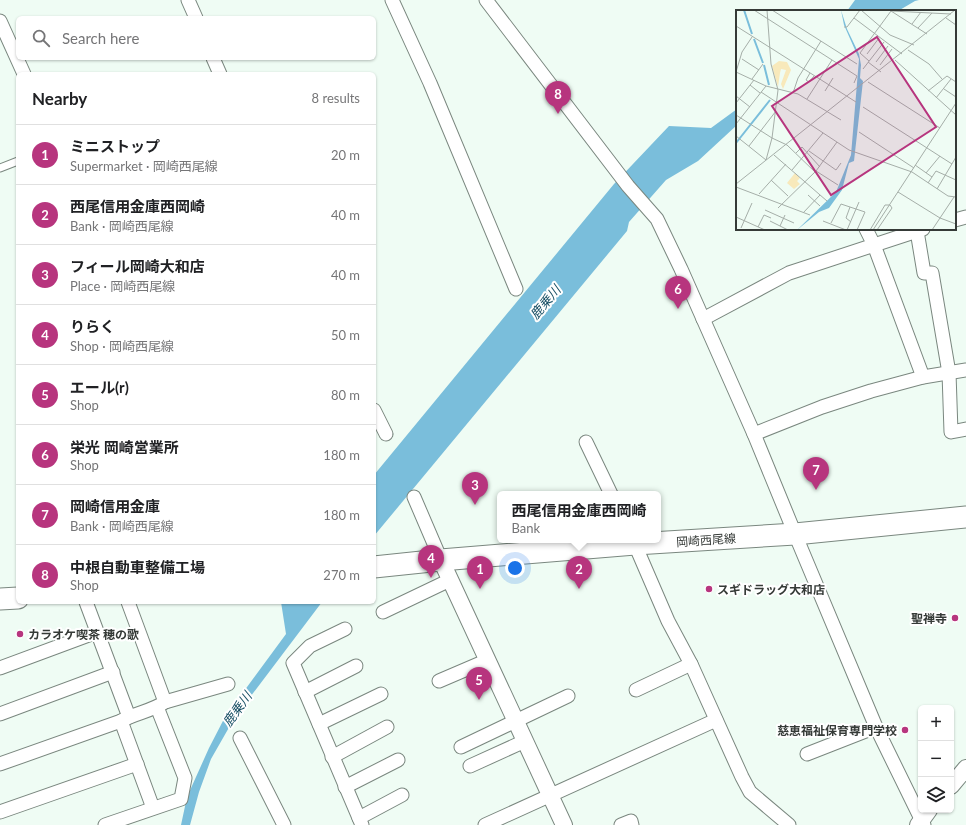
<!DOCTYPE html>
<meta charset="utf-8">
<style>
body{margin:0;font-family:Lato,"Noto Sans JP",sans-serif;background:#f2f2f2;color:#202124}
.controls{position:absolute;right:12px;bottom:12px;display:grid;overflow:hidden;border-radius:6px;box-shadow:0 1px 3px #0004}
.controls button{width:36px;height:36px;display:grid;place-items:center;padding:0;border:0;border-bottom:1px solid #e0e0e0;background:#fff;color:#202124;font:20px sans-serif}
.you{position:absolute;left:515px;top:568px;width:14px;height:14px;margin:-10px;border:3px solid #fff;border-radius:50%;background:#1a73e8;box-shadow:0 0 0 6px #1a73e833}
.badge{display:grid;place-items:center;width:26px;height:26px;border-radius:50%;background:#b7357e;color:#fff;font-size:13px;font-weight:700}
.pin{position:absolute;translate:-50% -33px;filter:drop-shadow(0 1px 2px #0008)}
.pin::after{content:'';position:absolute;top:21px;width:14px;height:12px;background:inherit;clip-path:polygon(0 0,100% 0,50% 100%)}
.popup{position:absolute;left:497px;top:491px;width:164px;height:52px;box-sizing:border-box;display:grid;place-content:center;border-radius:6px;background:#fff;filter:drop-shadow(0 1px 3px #0005);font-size:13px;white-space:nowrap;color:#757577}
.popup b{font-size:15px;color:#202124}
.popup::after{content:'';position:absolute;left:50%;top:100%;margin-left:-8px;border:8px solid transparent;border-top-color:#fff}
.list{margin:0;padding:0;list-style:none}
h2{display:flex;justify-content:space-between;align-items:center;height:52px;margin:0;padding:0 16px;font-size:17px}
h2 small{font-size:13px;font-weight:400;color:#757577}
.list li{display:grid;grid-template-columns:26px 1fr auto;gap:12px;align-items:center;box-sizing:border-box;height:60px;padding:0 16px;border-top:1px solid #e0e0e0}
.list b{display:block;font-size:15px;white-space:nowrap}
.list p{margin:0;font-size:13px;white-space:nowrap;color:#757577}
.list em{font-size:13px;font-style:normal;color:#757577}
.icon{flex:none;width:22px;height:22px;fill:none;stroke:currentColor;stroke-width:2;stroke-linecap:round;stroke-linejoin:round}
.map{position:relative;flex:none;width:966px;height:825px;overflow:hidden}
.search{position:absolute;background:#fff;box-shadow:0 1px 3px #0004;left:16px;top:16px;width:360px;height:44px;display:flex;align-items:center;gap:10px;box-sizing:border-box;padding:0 14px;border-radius:6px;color:#757577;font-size:15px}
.panel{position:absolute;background:#fff;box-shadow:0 1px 3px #0004;left:16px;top:72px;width:360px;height:532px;border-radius:6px}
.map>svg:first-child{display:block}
</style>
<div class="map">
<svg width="966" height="825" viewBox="0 0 966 825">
<rect width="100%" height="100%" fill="#effcf4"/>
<g fill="#7abedb">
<polygon points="855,0 919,0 915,1 898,11 847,11"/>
<polygon points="737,109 737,125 698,161 666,180 629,222 627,231 374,536 374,475 614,184 669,126 711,128"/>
<polygon points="281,602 322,602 235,717 211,759 199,792 190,825 181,825 187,797 209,748 225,717 286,634"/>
</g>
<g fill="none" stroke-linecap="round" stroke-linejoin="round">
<g stroke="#7a877f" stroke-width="9">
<polyline id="service" points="0,168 18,161"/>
</g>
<g stroke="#7a877f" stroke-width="15">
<g id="minor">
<polyline points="188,0 196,18"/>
<polyline points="392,0 430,83 516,289"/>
<polyline points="486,0 628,186 657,219 681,269 754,434 795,534 876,727 924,825"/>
<polyline points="0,21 24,74"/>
<polyline points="213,58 220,74"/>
<polyline points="955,220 966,217"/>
<polyline points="866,229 874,245 923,377"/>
<polyline points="917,231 924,273 932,273 949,373 951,432 966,429"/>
<polyline points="703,319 789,273 923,229"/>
<polyline points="374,410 386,434"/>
<polyline points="754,434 822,407 871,391 923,377 966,370"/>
<polyline points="586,442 611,494"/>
<polyline points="414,497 441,560"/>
<polyline points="633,540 668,621 691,664 742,777 750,792 789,825"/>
<polyline points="86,602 129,717"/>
<polyline points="128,602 165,702"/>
<polyline points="383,612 450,580"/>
<polyline points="345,629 310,646 293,663 362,825"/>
<polyline points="0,668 97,632"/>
<polyline points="439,681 488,660"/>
<polyline points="636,690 691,664"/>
<polyline points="305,692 356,666"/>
<polyline points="0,714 113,672"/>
<polyline points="121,721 153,808"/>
<polyline points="319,724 381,694"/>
<polyline points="240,738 284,825"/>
<polyline points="461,747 568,696"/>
<polyline points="807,754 876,727"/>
<polyline points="332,757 387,727"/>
<path d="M0 764 121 721C135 713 152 711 165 702L228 684"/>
<polyline points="470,766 525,741"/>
<polyline points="345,787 398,760"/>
<polyline points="0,812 137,764"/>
<polyline points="359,818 402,795"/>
<polyline points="105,825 181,799 185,778 157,707"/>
<polyline points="485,825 716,720"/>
<polyline points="621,825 631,821 632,825"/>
</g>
</g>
<g stroke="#7a877f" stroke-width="18">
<g id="tertiary">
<polyline points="441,560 564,825"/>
<polyline points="951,786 966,768"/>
<polyline points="918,825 929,810"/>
</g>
</g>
<g stroke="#7a877f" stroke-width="23">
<g id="primary">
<polyline points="374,567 441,560 635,544 795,534 966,517"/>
<polyline points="0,599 18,598"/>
</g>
</g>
<use href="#service" stroke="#fff" stroke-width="7"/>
<use href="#minor" stroke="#fff" stroke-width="13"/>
<use href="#tertiary" stroke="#fff" stroke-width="16"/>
<use href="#primary" stroke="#fff" stroke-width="21"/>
</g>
<g fill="#b7357e" stroke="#fff" stroke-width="1.5">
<circle cx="709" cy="589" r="4"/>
<circle cx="955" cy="618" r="4"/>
<circle cx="20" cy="634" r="4"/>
<circle cx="905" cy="730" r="4"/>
</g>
<g text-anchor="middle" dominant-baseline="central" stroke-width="4" stroke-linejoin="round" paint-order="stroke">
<g font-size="12" fill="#353a37" stroke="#fff">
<text transform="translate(706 540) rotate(-4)">岡崎西尾線</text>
</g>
<g font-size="12" font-weight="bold" fill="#353a37" stroke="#fff" text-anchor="start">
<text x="717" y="589">スギドラッグ大和店</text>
<text x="947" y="618" text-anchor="end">聖禅寺</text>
<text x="28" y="634">カラオケ喫茶 穂の歌</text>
<text x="897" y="730" text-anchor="end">慈恵福祉保育専門学校</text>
</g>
<g font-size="13" font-style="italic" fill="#1a5166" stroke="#fff">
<text transform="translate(545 302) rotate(-50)">鹿乗川</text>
<text transform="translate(237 709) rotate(-54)">鹿乗川</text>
</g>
</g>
<g transform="translate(736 10)">
<rect width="220" height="220" fill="#effcf4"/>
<path d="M43 51 51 52 55 60 47 79 45 74 50 60 45 59 44 63 42 77 36 56ZM59 163 64 168 61 171 64 174 58 179 51 173Z" fill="#f8e9bb"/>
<path d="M105 0 111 19 123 44 125 55 124 68 127 71 118 151 113 153 106 180 93 198 83 202 61 220 100 182 115 145 123 49 108 15Z" fill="#7abedb"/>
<path fill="none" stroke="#7abedb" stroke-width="2" d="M8 0 16 24M18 29 27 53M28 55 33 75M0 133 34 90"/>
<path fill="none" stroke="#a5aea8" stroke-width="1" d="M18 0 121 66 118 73M31 0 35 54 42 80 36 128 51 135 79 162M36 0 121 54M125 0 154 25 178 35M155 1 215 4M155 1 191 24M118 8 166 44M210 8 220 15M176 14 185 2M0 16 120 92M108 17H111L124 0M182 18 196 3M172 40 193 54 206 69M131 44 143 28M6 49 23 60M159 50 220 105M133 51 124 43 155 1M132 52 145 62M140 52 152 36M144 55 156 39M127 59 148 32M0 62 30 76 62 84 105 110M0 62 6 42 16 27M74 63 70 70 73 72 78 66M16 69 27 54M132 72 204 118M14 75 24 83M208 79 220 87M89 81 97 68M192 81 211 66 220 72M25 82 113 140 176 162 212 186 220 187M57 83 62 68 85 31M0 86 14 97M200 88 215 69M71 89 96 50M0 93 18 70M127 97 216 154M0 105 36 128 30 150M0 114 30 76M123 122 178 158M0 126 30 150M13 136 40 101M73 141 100 160 105 153M60 143 66 137 84 157M38 145 91 191M179 155 196 167M56 160 87 123M80 161 102 175M190 163 204 146M35 170 52 186M192 173 200 161 220 170M0 174 219 0M0 177 74 205M201 179 220 147M162 182 204 208 220 214M23 184 50 154M72 185 84 196M114 197 110 208 115 212M42 198 80 161 101 132M29 200 58 213M67 203 84 185M0 207 29 220M34 211 52 220M87 211 110 220M95 213 105 194 129 202 121 220M44 216 49 205M22 217 28 205 35 208M5 218 16 193M111 220 123 192M134 220 149 195H154M137 220 220 93M141 220 156 198 154 195M196 220 218 187"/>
<path fill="#b7357e" fill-opacity="0.15" stroke="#b7357e" stroke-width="2" d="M141 27 200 117 95 185 36 96Z"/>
<rect width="220" height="220" fill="none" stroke="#353a37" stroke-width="2"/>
</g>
</svg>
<div class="controls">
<button>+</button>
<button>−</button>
<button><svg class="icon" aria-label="layers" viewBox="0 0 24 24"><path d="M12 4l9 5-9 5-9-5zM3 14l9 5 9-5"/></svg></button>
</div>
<div class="you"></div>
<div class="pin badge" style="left:480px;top:589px">1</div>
<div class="pin badge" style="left:579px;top:589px">2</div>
<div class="popup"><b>西尾信用金庫西岡崎</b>Bank</div>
<div class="pin badge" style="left:475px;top:505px">3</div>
<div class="pin badge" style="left:431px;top:578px">4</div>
<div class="pin badge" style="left:479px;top:700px">5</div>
<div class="pin badge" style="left:678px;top:309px">6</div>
<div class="pin badge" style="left:816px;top:490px">7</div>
<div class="pin badge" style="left:558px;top:114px">8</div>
<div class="search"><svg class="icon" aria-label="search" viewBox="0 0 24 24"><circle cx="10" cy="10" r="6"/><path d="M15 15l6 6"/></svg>Search here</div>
<section class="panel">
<h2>Nearby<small>8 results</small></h2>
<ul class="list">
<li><span class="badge">1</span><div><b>ミニストップ</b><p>Supermarket · 岡崎西尾線</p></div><em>20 m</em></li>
<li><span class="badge">2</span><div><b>西尾信用金庫西岡崎</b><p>Bank · 岡崎西尾線</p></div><em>40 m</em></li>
<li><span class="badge">3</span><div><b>フィール岡崎大和店</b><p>Place · 岡崎西尾線</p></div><em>40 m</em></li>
<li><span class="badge">4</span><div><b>りらく</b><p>Shop · 岡崎西尾線</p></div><em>50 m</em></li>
<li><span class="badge">5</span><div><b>エール(r)</b><p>Shop</p></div><em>80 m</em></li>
<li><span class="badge">6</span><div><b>栄光 岡崎営業所</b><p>Shop</p></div><em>180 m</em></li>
<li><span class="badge">7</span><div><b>岡崎信用金庫</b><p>Bank · 岡崎西尾線</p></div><em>180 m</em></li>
<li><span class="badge">8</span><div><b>中根自動車整備工場</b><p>Shop</p></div><em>270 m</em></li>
</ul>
</section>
</div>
